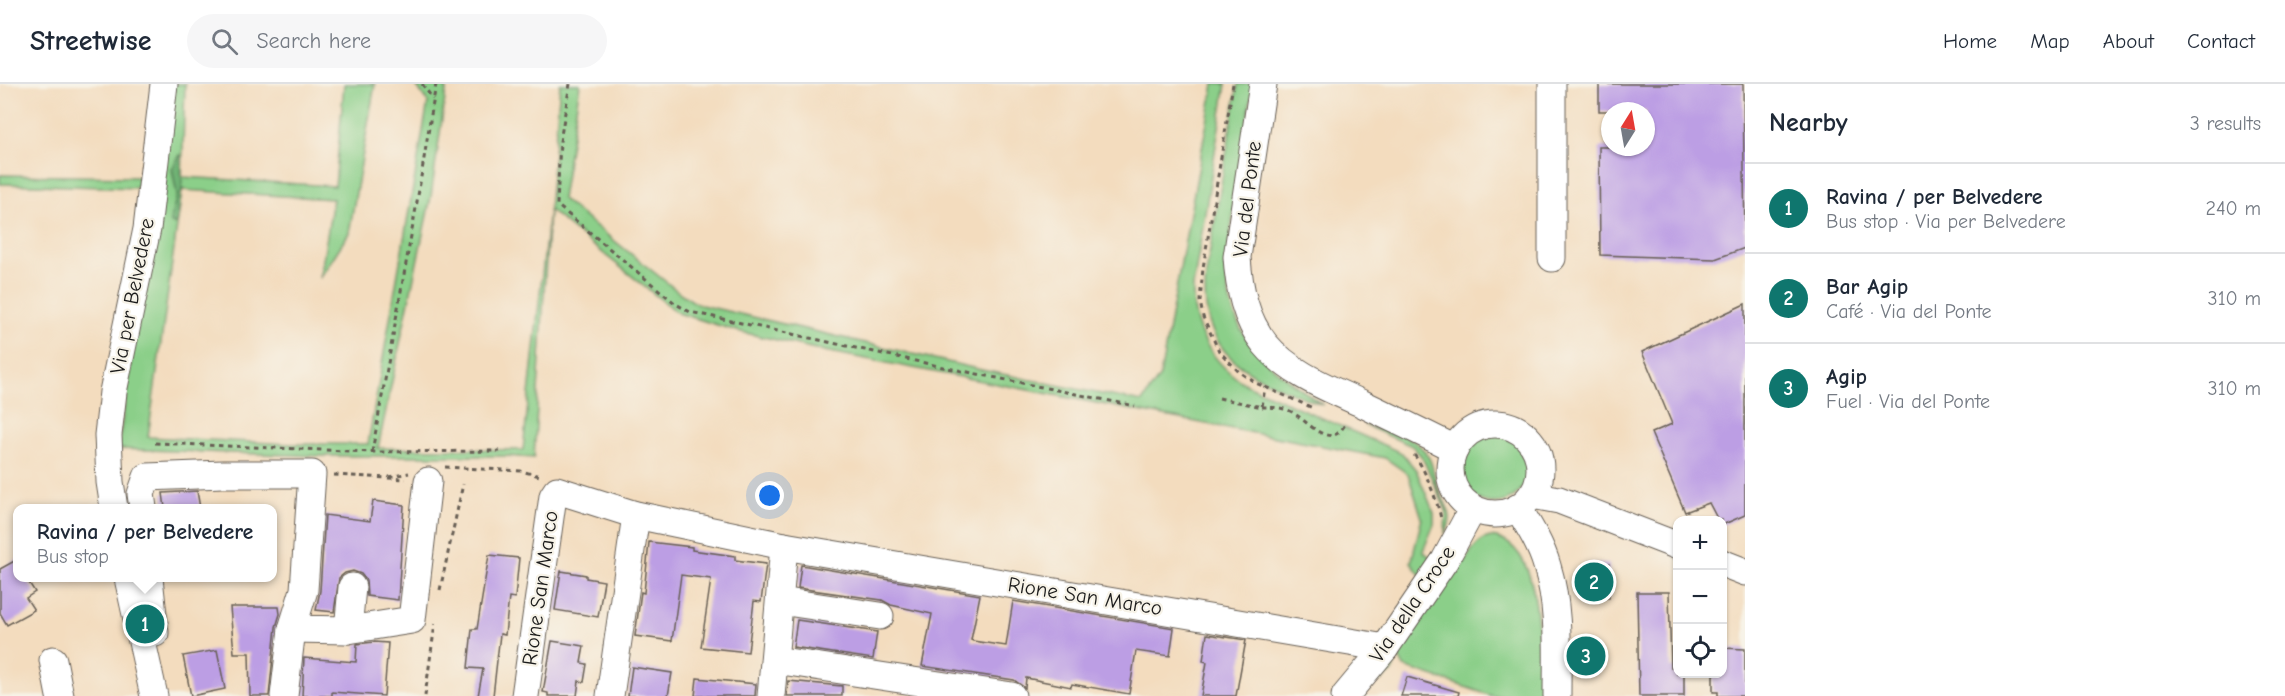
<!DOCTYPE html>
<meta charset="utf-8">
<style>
body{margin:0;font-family:"Comic Neue",sans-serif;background:#f6f6f7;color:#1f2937}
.controls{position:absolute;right:18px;bottom:18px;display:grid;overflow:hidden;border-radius:12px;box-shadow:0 2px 4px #0004}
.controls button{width:54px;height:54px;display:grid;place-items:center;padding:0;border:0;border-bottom:2px solid #e0e1e3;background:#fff;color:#1f2937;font:30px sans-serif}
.compass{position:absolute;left:1601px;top:18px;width:54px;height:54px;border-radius:50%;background:#fff;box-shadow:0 2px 4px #0004;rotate:11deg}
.you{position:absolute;left:770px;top:412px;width:21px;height:21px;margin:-15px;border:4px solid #fff;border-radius:50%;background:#1a73e8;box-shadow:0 0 0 9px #1a73e833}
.badge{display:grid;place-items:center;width:39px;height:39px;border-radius:50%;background:#0f766e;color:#fff;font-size:20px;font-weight:700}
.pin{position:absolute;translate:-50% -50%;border:3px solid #fff;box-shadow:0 2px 6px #0006}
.popup{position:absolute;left:13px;top:420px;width:264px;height:78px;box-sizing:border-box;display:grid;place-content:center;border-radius:12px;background:#fff;filter:drop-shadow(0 2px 4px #0005);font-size:20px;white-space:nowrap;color:#747a83}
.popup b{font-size:22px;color:#1f2937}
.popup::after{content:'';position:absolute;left:50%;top:100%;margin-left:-12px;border:12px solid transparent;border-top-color:#fff}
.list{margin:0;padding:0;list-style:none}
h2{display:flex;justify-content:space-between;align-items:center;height:78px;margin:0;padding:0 24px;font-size:26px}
h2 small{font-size:20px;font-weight:400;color:#747a83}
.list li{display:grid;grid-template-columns:39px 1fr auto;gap:18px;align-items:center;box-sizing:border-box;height:90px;padding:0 24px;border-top:2px solid #e0e1e3}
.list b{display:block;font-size:22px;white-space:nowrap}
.list p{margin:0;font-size:20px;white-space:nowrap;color:#747a83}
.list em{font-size:20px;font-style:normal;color:#747a83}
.icon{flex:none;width:33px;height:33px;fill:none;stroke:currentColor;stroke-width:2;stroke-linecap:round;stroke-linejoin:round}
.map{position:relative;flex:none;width:1745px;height:612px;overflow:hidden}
header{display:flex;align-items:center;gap:36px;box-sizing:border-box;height:84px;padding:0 30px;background:#fff;border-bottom:2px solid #e0e1e3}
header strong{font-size:28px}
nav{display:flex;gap:33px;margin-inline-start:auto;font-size:21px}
.search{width:420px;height:54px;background:#f6f6f7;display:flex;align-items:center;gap:15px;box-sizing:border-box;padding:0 21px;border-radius:33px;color:#747a83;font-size:22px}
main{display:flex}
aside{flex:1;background:#fff}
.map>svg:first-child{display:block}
</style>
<header>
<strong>Streetwise</strong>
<div class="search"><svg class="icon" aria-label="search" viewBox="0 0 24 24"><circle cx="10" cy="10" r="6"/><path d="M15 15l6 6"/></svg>Search here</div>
<nav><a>Home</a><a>Map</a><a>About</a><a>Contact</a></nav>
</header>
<main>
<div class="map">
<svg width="1745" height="612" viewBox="0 0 1745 612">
<rect width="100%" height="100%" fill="#f7f3e8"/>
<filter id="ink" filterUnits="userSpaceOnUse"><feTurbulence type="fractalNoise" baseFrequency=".0167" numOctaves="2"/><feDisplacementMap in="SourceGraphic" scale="12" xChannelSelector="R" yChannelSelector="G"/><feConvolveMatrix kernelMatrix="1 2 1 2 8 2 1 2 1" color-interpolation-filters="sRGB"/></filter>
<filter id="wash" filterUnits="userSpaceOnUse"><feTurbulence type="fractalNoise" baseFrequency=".008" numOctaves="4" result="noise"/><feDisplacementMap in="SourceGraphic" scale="24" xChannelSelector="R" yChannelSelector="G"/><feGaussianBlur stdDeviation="1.35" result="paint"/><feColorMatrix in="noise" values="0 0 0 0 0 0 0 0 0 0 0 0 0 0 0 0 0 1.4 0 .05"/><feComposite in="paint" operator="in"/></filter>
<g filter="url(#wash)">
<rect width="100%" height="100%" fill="#f3dcbe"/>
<g fill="#8bcf89" stroke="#547652" stroke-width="1.5">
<path d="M172 0H185L182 93 335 102 344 0H375L349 149 320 194 333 115 182 106 148 353 291 360H368L428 18 415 0H447L431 112 378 364 523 366 549 126 560 0H580L562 115 680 209 697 220 982 286 1142 318 1160 292 1214 0H1226L1193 203C1191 244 1212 280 1247 301L1402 369 1416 386 1434 429V440L1423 467 1431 474 1421 492 1411 479 1422 434 1408 390 1385 374 824 267 737 247 678 229 549 126 534 374 505 372H319L118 365Z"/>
<path d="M1238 0H1253L1225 185C1231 260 1266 280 1323 321 1255 294 1197 277 1206 190Z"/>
<polygon points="0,91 138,93 137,104 0,100"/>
<path d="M1364 341C1388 347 1417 350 1429 374 1434 384 1434 396 1439 406 1446 424 1456 430 1445 450L1446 426 1422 373 1412 362Z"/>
<circle cx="1494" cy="385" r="34"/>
<path d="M1491 453C1534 457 1538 528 1539 561L1544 562 1543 612H1492L1404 583 1399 573 1395 579 1392 589 1378 598 1371 597 1450 484 1458 488C1466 476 1475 455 1491 453Z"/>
</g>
<polygon fill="#70b275" stroke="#466748" stroke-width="1.5" points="180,71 182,74 182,106 177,140 173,140 170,137 177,111 172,85"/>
<g id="blocks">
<g fill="#bc9ee4">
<polygon points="1599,0 1743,0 1745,164 1715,175 1600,171 1599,63 1646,63 1646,27 1599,27"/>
<polygon points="1745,220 1745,431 1722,441 1722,436 1718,436 1709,419 1685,428 1651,349 1672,340 1642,268"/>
<polygon points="197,407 200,424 165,424 163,409"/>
<polygon points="373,417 404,421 398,516 367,512 366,496 361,490 353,487 345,489 339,494 334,528 316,526 320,507 325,431 370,437"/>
<polygon points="649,458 692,463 692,466 735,472 735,476 766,480 761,518 754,517 748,568 701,563 711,495 681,491 672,557 635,552 641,508 644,509"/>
<polygon points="489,471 519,474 515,514 509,513 505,551 500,550 493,612 478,612 483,585 468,584 472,545 477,545"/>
<polygon points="18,475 18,494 26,494 35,508 26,514 34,526 7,541 0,529 0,485"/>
<polygon points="1586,480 1609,480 1609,514 1586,513"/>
<polygon points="801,481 980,511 971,556 973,557 1006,562 1013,517 1174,544 1170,572 1136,567 1129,610 1072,600 1071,603 1026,594 1025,604 1014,596 922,582 932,530 891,521 882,516 798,504"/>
<polygon points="561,487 586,491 586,494 604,497 598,533 555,526"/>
<polygon points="1637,508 1669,508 1671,584 1677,583 1677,590 1684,590 1684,612 1639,612"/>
<polygon points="230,523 279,523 280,530 276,543 269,612 250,612 249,569 234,569"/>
<polygon points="797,536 877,548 873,575 793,563"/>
<polygon points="1207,550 1246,556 1236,612 1201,612 1207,578 1203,577"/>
<polygon points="552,557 584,562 581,579 587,580 584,598 579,597 577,612 548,612 548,609 543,608"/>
<polygon points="374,558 388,559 384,612 332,608 332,612 302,612 304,574 356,578 357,560"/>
<polygon points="1722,564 1745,565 1745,612 1718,612 1718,608 1713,608 1713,590 1722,590"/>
<polygon points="217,566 225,605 191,612 183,572"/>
<polygon points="632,583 672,589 668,612 628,612"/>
<polygon points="1407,593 1459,608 1458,612 1401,612"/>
<polygon points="697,594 756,600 755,612 695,612"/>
<polygon points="788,597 842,602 842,612 787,612"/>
</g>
</g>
</g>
<g filter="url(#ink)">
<use href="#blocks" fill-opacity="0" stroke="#675f55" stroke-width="1.5"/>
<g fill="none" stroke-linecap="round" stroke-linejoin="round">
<g stroke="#675f55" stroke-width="29">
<g id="minor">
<path d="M1263 0 1237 173C1239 204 1245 235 1265 260 1290 290 1328 304 1363 320 1394 335 1424 349 1455 365"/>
<polyline points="1552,0 1552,174"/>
<circle cx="1495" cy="385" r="45"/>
<polyline points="1532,411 1559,416 1678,462"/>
<polyline points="114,424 110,398 108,351 113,308 147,145 164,0"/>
<polyline points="143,424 141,410 147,393 223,390 312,390 304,506 292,545 348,546 352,503"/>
<path d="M1518 424C1529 442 1541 461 1547 482 1560 524 1557 568 1557 612"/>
<polyline points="1722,479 1745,488"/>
<polyline points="128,494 154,612"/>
<polyline points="149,494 155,549"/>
<polyline points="780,517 880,532"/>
<polyline points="348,546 412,536 428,397"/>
<polyline points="53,576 60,612"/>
<polyline points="775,576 1012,612"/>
<polyline points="284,612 292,545"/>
<polyline points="525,612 553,412 557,406 636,431 784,462 1385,564"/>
<polyline points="610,612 636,431"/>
<polyline points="771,612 784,462"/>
<polyline points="1345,612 1385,564 1445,476 1473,424"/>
</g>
</g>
<g stroke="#675f55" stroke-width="3" stroke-dasharray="4.5 4.5" stroke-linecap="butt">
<polyline points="422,0 433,15"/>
<polyline points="570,0 560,57 557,121 676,220 690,228 709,232 943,283 1135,322"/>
<polyline points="1233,0 1203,184 1200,217 1203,233 1219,267 1239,288 1256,299 1313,324"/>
<polyline points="1219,314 1262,323 1265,303"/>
<path d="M1262 323C1271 323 1281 323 1290 327 1306 334 1331 371 1346 338"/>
<polyline points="155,359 372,368 500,367"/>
<polyline points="372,368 416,124 436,0"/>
<path d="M1414 371C1423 380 1440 423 1441 436"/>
<polyline points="445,383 521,387 540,392"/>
<polyline points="334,391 406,395"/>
<polyline points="389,393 409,389"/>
<polyline points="440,506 463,400"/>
<polyline points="425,612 435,540"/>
</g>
<use href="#minor" stroke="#fff" stroke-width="27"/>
</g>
</g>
<g text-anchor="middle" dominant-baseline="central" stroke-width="4.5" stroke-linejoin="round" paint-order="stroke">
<g font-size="21" fill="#1c1c1c" stroke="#f7f3e8">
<text transform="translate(1247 115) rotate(-83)">Via del Ponte</text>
<text transform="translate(132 212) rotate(-79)">Via per Belvedere</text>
<text transform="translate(540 504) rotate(-82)">Rione San Marco</text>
<text transform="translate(1085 512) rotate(9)">Rione San Marco</text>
<text transform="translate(1412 520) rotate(-56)">Via della Croce</text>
</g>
</g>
</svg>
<div class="controls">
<button>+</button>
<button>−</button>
<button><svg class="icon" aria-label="locate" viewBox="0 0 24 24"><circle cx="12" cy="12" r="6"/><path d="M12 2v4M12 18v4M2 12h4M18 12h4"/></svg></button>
</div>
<svg class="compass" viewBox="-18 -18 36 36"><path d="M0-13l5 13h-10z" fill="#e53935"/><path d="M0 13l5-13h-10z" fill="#747a83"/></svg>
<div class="you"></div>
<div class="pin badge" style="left:145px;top:540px">1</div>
<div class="popup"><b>Ravina / per Belvedere</b>Bus stop</div>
<div class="pin badge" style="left:1594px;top:498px">2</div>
<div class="pin badge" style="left:1586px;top:572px">3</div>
</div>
<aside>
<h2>Nearby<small>3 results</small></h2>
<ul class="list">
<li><span class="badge">1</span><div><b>Ravina / per Belvedere</b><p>Bus stop · Via per Belvedere</p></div><em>240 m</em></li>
<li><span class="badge">2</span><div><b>Bar Agip</b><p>Café · Via del Ponte</p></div><em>310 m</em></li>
<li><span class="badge">3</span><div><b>Agip</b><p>Fuel · Via del Ponte</p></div><em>310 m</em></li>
</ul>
</aside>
</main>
